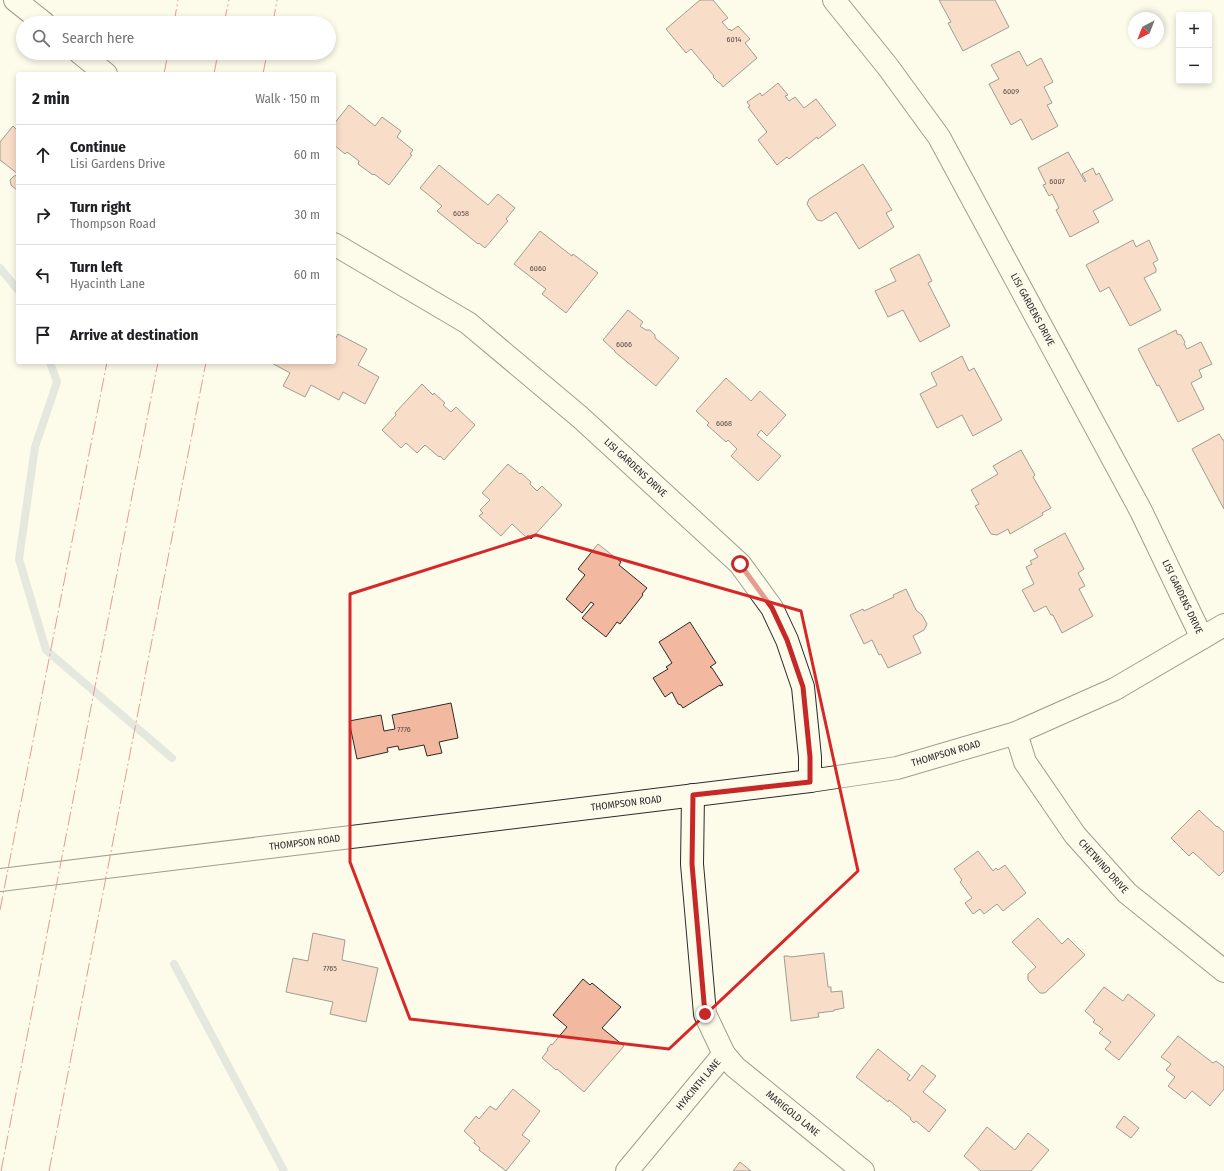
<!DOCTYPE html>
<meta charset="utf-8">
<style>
body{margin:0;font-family:"Fira Sans Condensed",sans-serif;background:#f2f2f2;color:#202124}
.controls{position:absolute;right:12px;top:12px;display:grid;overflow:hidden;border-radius:4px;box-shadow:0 2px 6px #0003}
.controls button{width:36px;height:36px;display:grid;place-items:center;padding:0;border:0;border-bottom:1px solid #e0e0e0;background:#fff;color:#202124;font:20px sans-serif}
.compass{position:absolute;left:1128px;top:12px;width:36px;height:36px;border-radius:50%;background:#fff;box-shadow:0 2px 6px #0003;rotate:222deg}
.stop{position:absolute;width:12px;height:12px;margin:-9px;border:3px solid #c62828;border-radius:50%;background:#fff}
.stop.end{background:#c62828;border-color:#fff;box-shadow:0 1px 4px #0008}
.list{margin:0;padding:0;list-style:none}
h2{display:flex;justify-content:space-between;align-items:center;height:52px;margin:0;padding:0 16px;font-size:17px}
h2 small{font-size:13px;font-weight:400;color:#757577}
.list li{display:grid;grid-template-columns:26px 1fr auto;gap:12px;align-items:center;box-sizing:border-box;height:60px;padding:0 16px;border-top:1px solid #e0e0e0}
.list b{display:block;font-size:15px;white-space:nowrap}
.list p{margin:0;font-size:13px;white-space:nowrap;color:#757577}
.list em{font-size:13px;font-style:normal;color:#757577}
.icon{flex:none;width:22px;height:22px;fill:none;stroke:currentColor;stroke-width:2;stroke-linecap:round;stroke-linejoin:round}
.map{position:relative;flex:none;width:1224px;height:1171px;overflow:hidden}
.search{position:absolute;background:#fff;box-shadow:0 2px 6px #0003;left:16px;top:16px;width:320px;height:44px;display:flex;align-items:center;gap:10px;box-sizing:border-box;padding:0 14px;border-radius:22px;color:#757577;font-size:15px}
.panel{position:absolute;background:#fff;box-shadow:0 2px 6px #0003;left:16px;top:72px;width:320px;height:292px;border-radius:4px}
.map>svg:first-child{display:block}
</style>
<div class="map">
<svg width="1224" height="1171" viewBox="0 0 1224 1171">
<rect width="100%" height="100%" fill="#fdfbea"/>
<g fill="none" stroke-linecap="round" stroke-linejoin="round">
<g stroke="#c7d0d0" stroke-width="8">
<polyline points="0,268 18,290"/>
<polyline points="50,362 57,382 35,447 19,559 46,650 172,758"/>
<polyline points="174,964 284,1171"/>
</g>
</g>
<g fill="#f2b8a0" stroke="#2b2b2b">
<polygon points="700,0 713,0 728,18 722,22 729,30 730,29 731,31 738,26 750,39 745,43 757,58 723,87 720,83 718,82 713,77 714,76 691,49 686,53 666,29"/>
<polygon points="939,0 995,0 1009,27 963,51 948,23 951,22"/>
<polygon points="1019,51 1027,66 1041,58 1053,82 1044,87 1052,103 1047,105 1058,126 1032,140 1021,119 1011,125 989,84 999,79 991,65"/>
<polygon points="778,83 788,95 785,96 789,101 795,97 804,108 816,99 836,125 818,139 817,137 789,159 787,157 777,165 758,140 767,132 748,107 750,106 747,102 760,93 762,96"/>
<polygon points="349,105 375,126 382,117 401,131 397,137 413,150 410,154 412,155 389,185 374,174 373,175 358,164 359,161 347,152 345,154 334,145 334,124"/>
<polygon points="13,126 18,131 18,174 0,160 0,142"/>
<polygon points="1068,152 1085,182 1086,181 1082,174 1093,168 1096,175 1099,173 1113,200 1093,211 1099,222 1070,237 1056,210 1059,208 1052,194 1049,196 1043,185 1046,184 1038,168"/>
<polygon points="863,164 892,210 886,213 894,227 859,249 836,212 822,221 817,220 807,204 809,199"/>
<polygon points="439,165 488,205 498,194 515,208 506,219 508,221 485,248 479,243 478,244 437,211 442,206 420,188"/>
<polygon points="18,175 18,191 11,185 10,180 14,176"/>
<polygon points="540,231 572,256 573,254 598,273 566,313 542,294 546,289 514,264"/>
<polygon points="1133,240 1136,247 1149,240 1158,260 1153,263 1156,269 1156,272 1144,278 1161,310 1130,326 1109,287 1100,292 1086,265"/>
<polygon points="919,254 932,281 928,283 950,326 920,342 903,310 888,317 875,291 896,281 890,269"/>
<polygon points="628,310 643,322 640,326 646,330 650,330 655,335 655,338 679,358 656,386 615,352 615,351 603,340"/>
<polygon points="1176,330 1177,334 1181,335 1185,342 1184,344 1187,349 1201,342 1212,364 1199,370 1202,377 1191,383 1204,409 1178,422 1159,385 1157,386 1138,349"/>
<polygon points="338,334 367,349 358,365 379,377 365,404 343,392 339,400 311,385 305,397 283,386 290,373 270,362 334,362 334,341"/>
<polygon points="962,356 969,371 974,368 1002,420 973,436 962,415 937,428 920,394 937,385 931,373"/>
<polygon points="726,378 751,401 760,391 786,415 767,436 761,430 757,435 781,456 758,481 731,456 737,449 728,440 726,442 707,425 709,423 696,411"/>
<polygon points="422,384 433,395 434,393 445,403 443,405 451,412 456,407 475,425 444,460 440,456 439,457 425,445 417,453 406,443 401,448 382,430 396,415 395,413"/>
<polygon points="1219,434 1223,440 1224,440 1224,509 1192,449"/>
<polygon points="1021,450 1035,475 1033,477 1051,508 1042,513 1043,515 1010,534 1008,529 997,535 991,534 975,506 979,504 971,490 998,474 993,466"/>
<polygon points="508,464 520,474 521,473 531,482 530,484 537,491 542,486 562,505 531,539 528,535 526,537 512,524 501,536 479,516 483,513 480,510 490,500 482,493"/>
<polygon points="1065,533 1084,569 1078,573 1085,586 1079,589 1093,616 1062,633 1053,615 1051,615 1046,606 1034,612 1022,590 1034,584 1026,567 1032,564 1030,561 1038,557 1034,550"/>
<polygon points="598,544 621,562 619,565 647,588 642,594 643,595 620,624 617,622 606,637 582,618 594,604 591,602 582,613 566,599 585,575 578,569"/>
<polygon points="906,589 916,610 922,615 927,624 924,630 913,636 921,653 888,668 881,654 879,655 872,640 864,644 850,615 863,609 864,611 894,597 893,595"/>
<polygon points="690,622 716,663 710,667 712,668 723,685 720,686 720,685 683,708 681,705 678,704 672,692 665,697 653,678 668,669 666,667 672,663 659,642"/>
<polygon points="451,703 458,738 439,742 442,753 427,756 424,745 399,750 398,746 387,748 388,752 357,759 349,721 381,715 384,731 395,729 392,715"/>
<polygon points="1199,810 1217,827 1217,826 1224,832 1224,871 1219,876 1193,852 1189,856 1171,838"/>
<polygon points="978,851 993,871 996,868 998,870 1005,865 1026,893 1003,911 997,904 984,914 980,909 973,914 965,903 972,898 960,882 962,880 954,869"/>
<polygon points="1038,918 1062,944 1068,938 1085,955 1045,993 1040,993 1028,980 1028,974 1036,967 1012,942"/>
<polygon points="313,933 345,940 342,960 378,968 366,1022 330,1014 333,1002 286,992 293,958 308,961"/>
<polygon points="824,953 828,987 831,987 831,992 842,991 844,1008 834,1010 834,1011 818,1013 819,1017 791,1021 784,956 789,956 790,957"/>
<polygon points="583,979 590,985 592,983 621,1007 602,1028 624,1046 584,1092 557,1069 556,1070 542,1058 548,1050 547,1049 551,1044 552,1045 567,1027 553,1015"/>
<polygon points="1104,987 1123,1001 1128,994 1155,1015 1119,1060 1105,1049 1111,1042 1099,1033 1103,1029 1093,1022 1095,1020 1085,1011"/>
<polygon points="1178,1036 1213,1063 1216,1061 1224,1067 1224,1089 1210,1106 1192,1091 1185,1099 1168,1086 1175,1077 1166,1070 1171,1064 1161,1057"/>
<polygon points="878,1049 910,1075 907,1079 910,1081 922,1065 936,1076 923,1092 946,1110 929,1132 916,1121 914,1123 910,1119 911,1118 889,1100 888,1102 856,1077"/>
<polygon points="513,1089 540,1111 522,1135 530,1141 506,1171 479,1150 480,1148 474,1143 475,1141 464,1131 476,1116 479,1119 490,1106 496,1110"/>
<polygon points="1124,1116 1139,1128 1131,1138 1116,1127"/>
<polygon points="987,1127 1015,1150 1028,1133 1049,1150 1031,1171 981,1171 964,1156"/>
<polygon points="740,1162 751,1171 733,1171"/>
</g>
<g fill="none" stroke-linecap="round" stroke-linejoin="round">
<g stroke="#2b2b2b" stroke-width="24">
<g id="minor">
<polyline points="15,0 44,23"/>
<path id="s1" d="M834 0 888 67 939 137 1141 511 1202 638"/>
<polyline points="80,53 106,74"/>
<path id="s2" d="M334 244 468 323 580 417 740 564 772 608 787 640 803 687 810 757V781"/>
<path id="s3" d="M1016 733 1025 762 1075 835 1127 893 1224 971"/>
<path id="s4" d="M693 795 692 864 705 1014 724 1054 735 1067 863 1171"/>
<path id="s5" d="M0 880 810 781 897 768 1016 733 1115 689 1224 625"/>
<path id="s6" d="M627 1171 724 1054"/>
</g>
</g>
<use href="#minor" stroke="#fdfbea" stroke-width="22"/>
<g stroke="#c62828" stroke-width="1" stroke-dasharray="14 3 2 3" stroke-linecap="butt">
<polyline points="174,23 178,0"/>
<polyline points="224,23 229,0"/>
<polyline points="273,23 277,0"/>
<polyline points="164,74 168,53"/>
<polyline points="214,74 218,53"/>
<polyline points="263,74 267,53"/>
<polyline points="0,910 107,362"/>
<polyline points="1,1171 158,362"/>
<polyline points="49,1171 206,362"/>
</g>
</g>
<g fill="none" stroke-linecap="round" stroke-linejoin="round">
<polyline stroke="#c62828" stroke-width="5" points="705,1014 692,864 693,795 810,782 810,757 803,687 787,640 772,608 740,564"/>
</g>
<path d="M0 0H1224V1171H0ZM536 535 801 611 858 871 669 1049 410 1019 350 862V594Z" fill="#fdfbea" fill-opacity=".55" fill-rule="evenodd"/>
<path fill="none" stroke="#d62828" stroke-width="3" stroke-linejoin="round" d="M536 535 801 611 858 871 669 1049 410 1019 350 862V594Z"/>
<g text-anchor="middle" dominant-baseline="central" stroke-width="3" stroke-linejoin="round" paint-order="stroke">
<g font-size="8" fill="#5d4e48">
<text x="734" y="39">6014</text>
<text x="1011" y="91">6009</text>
<text x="1057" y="181">6007</text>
<text x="461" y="213">6058</text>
<text x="538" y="268">6060</text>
<text x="624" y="344">6066</text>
<text x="724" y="423">6068</text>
<text x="404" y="729">7776</text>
<text x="330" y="968">7765</text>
</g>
<g font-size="10" fill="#2b2b2b" stroke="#fdfbea">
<text stroke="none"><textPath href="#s1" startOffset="369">LISI GARDENS DRIVE</textPath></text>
<text stroke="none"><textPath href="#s2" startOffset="377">LISI GARDENS DRIVE</textPath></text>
<text stroke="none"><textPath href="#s1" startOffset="693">LISI GARDENS DRIVE</textPath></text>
<text stroke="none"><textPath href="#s5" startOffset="955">THOMPSON ROAD</textPath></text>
<text stroke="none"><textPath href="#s5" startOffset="631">THOMPSON ROAD</textPath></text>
<text stroke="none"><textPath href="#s5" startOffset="307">THOMPSON ROAD</textPath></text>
<text stroke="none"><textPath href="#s3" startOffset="161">CHETWIND DRIVE</textPath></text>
<text stroke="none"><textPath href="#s6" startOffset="112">HYACINTH LANE</textPath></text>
<text stroke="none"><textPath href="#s4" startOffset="355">MARIGOLD LANE</textPath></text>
</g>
</g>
</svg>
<div class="controls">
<button>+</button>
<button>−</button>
</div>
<svg class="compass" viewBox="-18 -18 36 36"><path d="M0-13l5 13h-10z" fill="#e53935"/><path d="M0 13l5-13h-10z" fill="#757577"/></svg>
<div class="stop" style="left:740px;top:564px"></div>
<div class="stop end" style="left:705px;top:1014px"></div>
<div class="search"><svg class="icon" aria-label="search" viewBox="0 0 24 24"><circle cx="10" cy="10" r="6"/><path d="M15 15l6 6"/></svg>Search here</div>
<section class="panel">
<h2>2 min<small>Walk · 150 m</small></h2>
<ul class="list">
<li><svg class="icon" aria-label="ahead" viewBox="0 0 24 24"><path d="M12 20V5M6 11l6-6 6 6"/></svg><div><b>Continue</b><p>Lisi Gardens Drive</p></div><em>60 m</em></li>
<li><svg class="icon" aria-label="right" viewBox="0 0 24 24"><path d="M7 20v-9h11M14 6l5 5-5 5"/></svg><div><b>Turn right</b><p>Thompson Road</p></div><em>30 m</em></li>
<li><svg class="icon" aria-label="left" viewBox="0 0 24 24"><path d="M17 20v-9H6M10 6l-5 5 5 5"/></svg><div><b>Turn left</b><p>Hyacinth Lane</p></div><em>60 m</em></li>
<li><svg class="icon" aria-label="arrive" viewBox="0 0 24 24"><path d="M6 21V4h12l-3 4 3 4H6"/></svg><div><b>Arrive at destination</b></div></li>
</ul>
</section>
</div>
